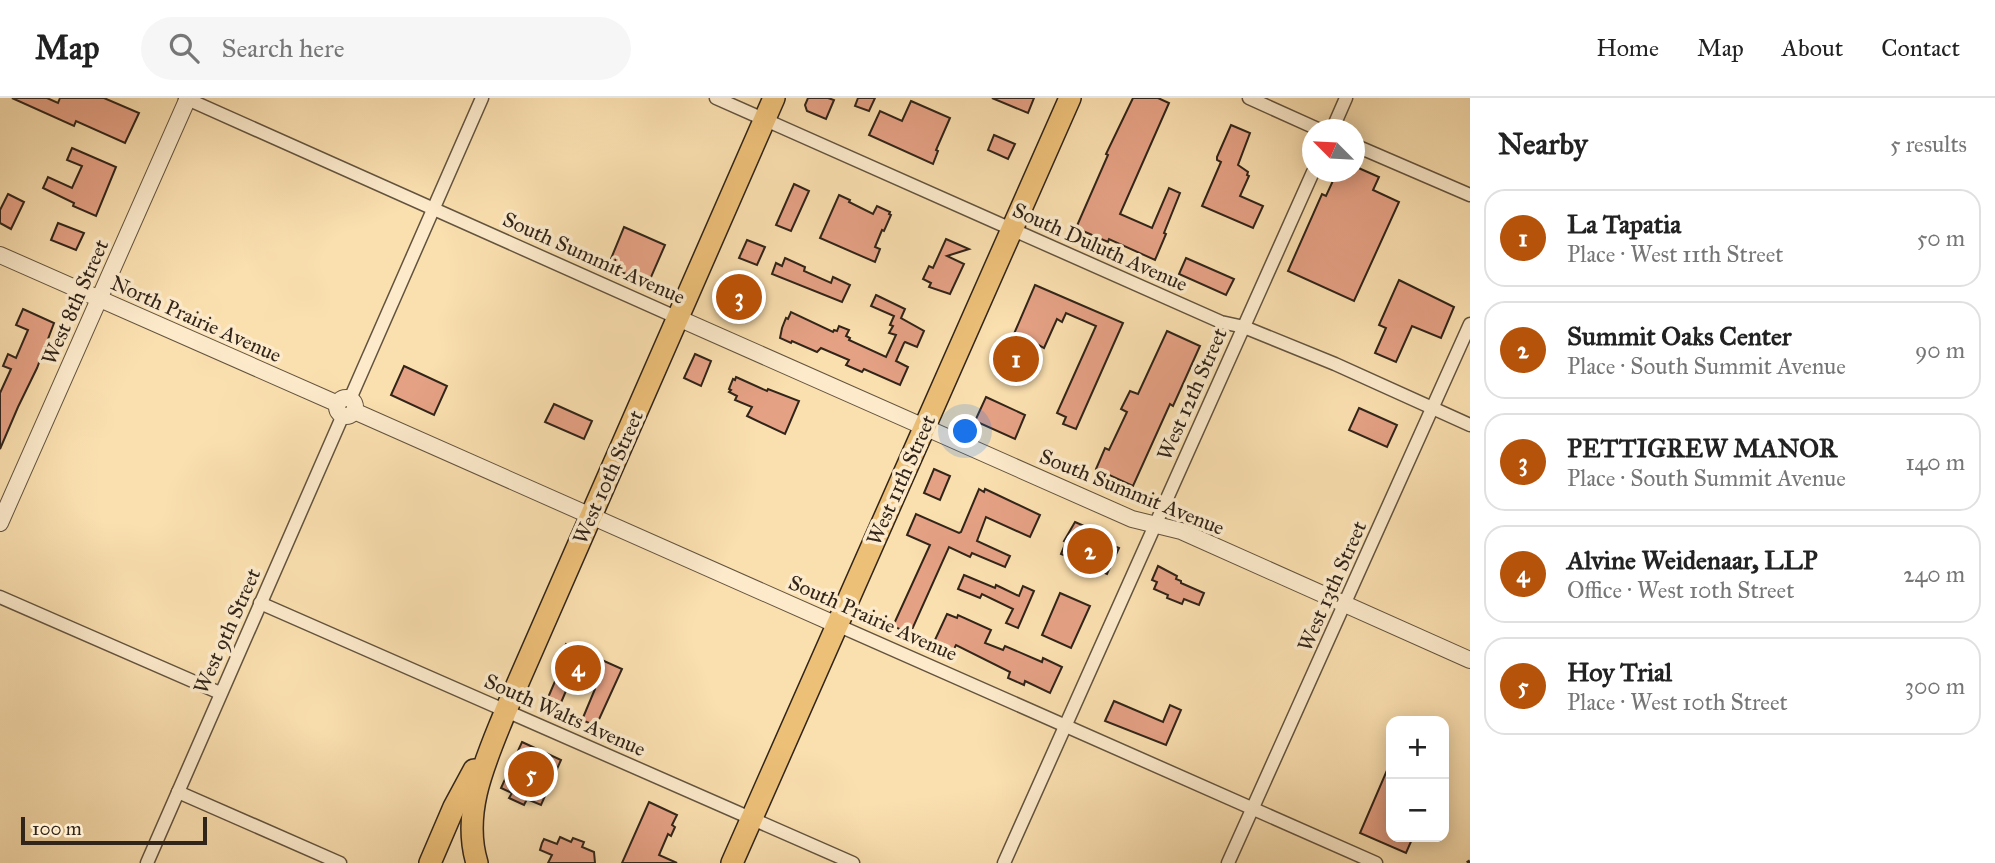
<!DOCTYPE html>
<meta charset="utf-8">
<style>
body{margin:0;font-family:"IM FELL Great Primer",serif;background:#f6f6f6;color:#222}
.controls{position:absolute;right:21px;bottom:21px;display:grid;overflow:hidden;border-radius:14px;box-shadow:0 4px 18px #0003}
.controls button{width:63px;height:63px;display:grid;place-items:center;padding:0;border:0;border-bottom:2px solid #e0e0e0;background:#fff;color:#222;font:35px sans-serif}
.compass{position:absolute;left:1302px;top:21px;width:63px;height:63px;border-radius:50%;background:#fff;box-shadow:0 4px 18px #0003;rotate:294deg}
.scale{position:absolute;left:21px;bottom:18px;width:186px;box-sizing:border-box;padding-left:7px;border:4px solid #312419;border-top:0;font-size:19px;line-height:24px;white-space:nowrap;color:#312419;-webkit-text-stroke:5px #fceacb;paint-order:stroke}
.you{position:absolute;left:966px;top:334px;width:24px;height:24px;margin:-18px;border:5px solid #fff;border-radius:50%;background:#1a73e8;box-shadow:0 0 0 10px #1a73e833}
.badge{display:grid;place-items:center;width:46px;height:46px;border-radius:50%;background:#b45309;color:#fff;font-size:23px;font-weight:700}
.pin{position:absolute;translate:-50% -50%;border:4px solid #fff;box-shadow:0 2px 7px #0006}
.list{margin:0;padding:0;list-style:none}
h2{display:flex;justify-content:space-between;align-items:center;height:91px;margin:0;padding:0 28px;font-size:30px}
h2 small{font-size:23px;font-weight:400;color:#767676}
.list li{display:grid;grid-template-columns:46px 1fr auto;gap:21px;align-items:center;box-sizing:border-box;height:98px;margin:0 14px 14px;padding:0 14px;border:2px solid #e0e0e0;border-radius:21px}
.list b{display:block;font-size:26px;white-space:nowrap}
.list p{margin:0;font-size:23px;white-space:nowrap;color:#767676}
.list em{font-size:23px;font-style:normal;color:#767676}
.icon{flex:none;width:38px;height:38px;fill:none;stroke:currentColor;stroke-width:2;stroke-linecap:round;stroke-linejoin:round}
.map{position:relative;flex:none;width:1470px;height:765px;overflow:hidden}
header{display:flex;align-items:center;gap:42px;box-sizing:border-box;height:98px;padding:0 35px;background:#fff;border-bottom:2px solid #e0e0e0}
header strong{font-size:33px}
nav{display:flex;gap:38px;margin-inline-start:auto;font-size:24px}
.search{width:490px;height:63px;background:#f6f6f6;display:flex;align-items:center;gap:18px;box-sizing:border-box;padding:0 24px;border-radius:38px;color:#767676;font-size:26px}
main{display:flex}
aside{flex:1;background:#fff}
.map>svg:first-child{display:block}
</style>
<header>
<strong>Map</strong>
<div class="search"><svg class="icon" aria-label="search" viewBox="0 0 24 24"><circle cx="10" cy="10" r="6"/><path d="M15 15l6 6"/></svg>Search here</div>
<nav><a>Home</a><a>Map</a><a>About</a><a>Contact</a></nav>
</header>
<main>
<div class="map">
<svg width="1470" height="765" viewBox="0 0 1470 765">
<rect width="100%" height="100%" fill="#fadfaf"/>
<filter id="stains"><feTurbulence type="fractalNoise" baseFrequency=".00286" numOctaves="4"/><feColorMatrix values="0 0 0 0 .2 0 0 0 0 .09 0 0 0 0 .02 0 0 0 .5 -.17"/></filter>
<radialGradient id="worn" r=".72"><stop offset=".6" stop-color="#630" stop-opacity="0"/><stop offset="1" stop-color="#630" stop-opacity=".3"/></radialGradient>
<g fill="#e5a184" stroke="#312419" stroke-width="2">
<polygon points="12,0 47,0 58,5 60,0 104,0 139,15 125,45 76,23 74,28"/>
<polygon points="808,0 828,0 834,2 826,21 807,13 805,7"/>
<polygon points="858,0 875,0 869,13 855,8"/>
<polygon points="992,0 1034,0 1028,15"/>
<polygon points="1133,0 1158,0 1169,5 1120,116 1152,130 1169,90 1180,95 1164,135 1166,136 1155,162 1109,141 1108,144 1076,130 1108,57 1106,56"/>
<polygon points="911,3 950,20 936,52 938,53 933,66 869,37 880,13 902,23"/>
<polygon points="1231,27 1250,35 1238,67 1248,74 1247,77 1249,78 1240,98 1263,108 1253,130 1202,108 1221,64 1217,62 1217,59"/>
<polygon points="994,37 1015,46 1008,61 988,52"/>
<polygon points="72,50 116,69 96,118 73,108 74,105 43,90 48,79 72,90 82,68 67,62"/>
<polygon points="1354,68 1379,79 1373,92 1399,104 1354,203 1288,173 1322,96 1326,98 1337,74 1354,74"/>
<polygon points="794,86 809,93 791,133 776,127"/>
<polygon points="8,96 24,104 11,131 0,125 0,112"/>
<polygon points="839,97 850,102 849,104 873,116 877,108 890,114 889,116 891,117 884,133 882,132 875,149 880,151 875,164 820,140"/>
<polygon points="58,125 84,135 76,152 51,142"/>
<polygon points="624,129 665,147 648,186 608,168"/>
<polygon points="946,141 969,151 947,158 964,166 950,196 929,189 931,185 923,181 929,168 933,170"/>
<polygon points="747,142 765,149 757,167 739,160"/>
<polygon points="785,160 805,169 804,173 831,185 833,179 850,187 842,204 772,176 776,165 782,168"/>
<polygon points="1186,160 1234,181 1226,197 1179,176"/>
<polygon points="729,179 737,183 738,180 761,190 748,220 741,217 740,219 716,208"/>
<polygon points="1399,182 1454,209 1441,240 1412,228 1396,264 1375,255 1386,230 1379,227"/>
<polygon points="1035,187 1123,225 1076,331 1063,326 1066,319 1057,315 1096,228 1066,215 1062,224 1057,221 1044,250 1035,245 1019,282 998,273"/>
<polygon points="876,197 905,211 901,220 924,233 917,249 905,244 904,245 896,263 908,269 900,287 864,271 862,274 846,267 849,262 821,250 817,254 792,243 791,245 780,240 782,230 786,220 788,221 791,214 833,234 834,232 837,233 839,228 849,232 846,238 850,240 849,242 886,259 896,237 889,235 893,228 890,227 894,218 871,208"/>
<polygon points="23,211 54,225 37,270 18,309 0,351 0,295 11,271 3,268 8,256 16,260 28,232 16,227"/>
<polygon points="1167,233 1200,248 1173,308 1170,306 1133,388 1096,371 1105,350 1109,352 1127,314 1121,311 1130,293 1138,296"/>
<polygon points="695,256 711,263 701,288 684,280"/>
<polygon points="404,268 447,288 434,317 391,297"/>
<polygon points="736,279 767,293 768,291 799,303 785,336 747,318 752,309 735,302 737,298 729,294 731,292 729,291 733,281 735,282"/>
<polygon points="986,299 1025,317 1015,341 975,323"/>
<polygon points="554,306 592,323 584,341 545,324"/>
<polygon points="1359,310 1397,327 1387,349 1349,332"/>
<polygon points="934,371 950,378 940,402 924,395"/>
<polygon points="979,391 984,394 985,391 1040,417 1030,439 986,419 977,443 1010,458 1005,469 972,455 970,459 949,449 910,536 893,528 930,447 907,437 916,416 959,435 961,434"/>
<polygon points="1075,424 1100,435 1098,441 1119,450 1107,476 1061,456 1066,444 1064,443"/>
<polygon points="1158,468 1177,478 1176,481 1181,483 1181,485 1204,495 1199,507 1184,501 1182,506 1167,500 1168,497 1154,491 1157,484 1152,482"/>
<polygon points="964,477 995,490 996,487 1019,498 1023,488 1034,493 1018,530 1006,525 1013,511 982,496 980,500 958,491"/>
<polygon points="1060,495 1090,508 1071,550 1042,537"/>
<polygon points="947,516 957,520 958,517 991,532 985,545 1003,552 1005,548 1042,564 1043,560 1062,569 1050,595 1025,583 1024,587 1008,580 1010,574 956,547 953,553 934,544"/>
<polygon points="566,546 622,571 596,628 582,622 595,591 571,581 560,607 547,602 562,567 558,565"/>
<polygon points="1114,603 1163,624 1170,607 1181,612 1166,647 1105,623"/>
<polygon points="522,644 561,662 541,707 527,701 524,707 509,700 512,695 501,690"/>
<polygon points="1391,663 1391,739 1413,739 1406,755 1360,735"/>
<polygon points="649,704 677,717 672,727 675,729 671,738 668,736 659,757 677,765 622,765"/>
<polygon points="560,739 571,744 573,740 584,744 582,749 594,754 595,765 548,765 552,757 540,752 542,745 544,741 557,746"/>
</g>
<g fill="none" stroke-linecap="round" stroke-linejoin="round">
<g stroke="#63533e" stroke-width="15">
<g id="minor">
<polyline points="185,0 678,220"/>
<polyline points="716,0 1221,224 1244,229 1335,266 1470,327"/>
<polyline points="1249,0 1320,32"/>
<polyline points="1332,32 1346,0"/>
<polyline points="1354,47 1470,97"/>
<polyline points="350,301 482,0"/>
<polyline points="0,499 220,595"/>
<polyline points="260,505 853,765"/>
<polyline points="837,527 1376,765"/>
<polyline points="178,694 340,765"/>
<polyline points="147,765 343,317"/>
<polyline points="1004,765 1313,74"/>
<polyline points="1228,765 1470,226"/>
</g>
</g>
<g stroke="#63533e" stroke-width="18">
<g id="tertiary">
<polyline points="0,157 338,306"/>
<polyline points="678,220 1132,421 1181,433 1470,562"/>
<circle cx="346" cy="309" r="9"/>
<polyline points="354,313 837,527"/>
<polyline points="0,425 188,0"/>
</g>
</g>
<g stroke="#312419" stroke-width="24">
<g id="primary">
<polyline points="430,765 454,709 474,672"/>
<path d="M477 765C461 712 487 660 506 612L774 0"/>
<polyline points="732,765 1070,0"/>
</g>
</g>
<use href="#minor" stroke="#fceacb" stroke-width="12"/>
<use href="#tertiary" stroke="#fceacb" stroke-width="16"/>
<use href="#primary" stroke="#edc078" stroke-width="21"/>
<polyline stroke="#312419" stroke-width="3.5" stroke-dasharray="12 12" stroke-linecap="butt" points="1467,765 1470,763"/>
</g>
<g text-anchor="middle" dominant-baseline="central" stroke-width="7" stroke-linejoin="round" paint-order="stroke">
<g font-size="21" fill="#312419" stroke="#fceacb">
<text transform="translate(1100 149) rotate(24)">South Duluth Avenue</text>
<text transform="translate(594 160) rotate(24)">South Summit Avenue</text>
<text transform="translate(75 204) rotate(-66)">West 8th Street</text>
<text transform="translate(196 221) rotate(24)">North Prairie Avenue</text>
<text transform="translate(1192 296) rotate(-66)">West 12th Street</text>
<text transform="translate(608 379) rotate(-66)">West 10th Street</text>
<text transform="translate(901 382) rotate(-66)">West 11th Street</text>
<text transform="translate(1132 394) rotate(22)">South Summit Avenue</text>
<text transform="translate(1332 488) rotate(-66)">West 13th Street</text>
<text transform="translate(873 520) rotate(24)">South Prairie Avenue</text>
<text transform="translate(227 533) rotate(-66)">West 9th Street</text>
<text transform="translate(565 617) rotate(24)">South Walts Avenue</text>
</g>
</g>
<rect width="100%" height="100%" filter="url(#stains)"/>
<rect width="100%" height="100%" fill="url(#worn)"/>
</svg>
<div class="controls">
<button>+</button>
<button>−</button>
</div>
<svg class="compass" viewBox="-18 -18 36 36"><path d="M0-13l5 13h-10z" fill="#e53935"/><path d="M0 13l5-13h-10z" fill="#767676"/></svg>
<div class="scale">100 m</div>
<div class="you"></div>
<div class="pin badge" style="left:1016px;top:261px">1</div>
<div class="pin badge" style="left:1090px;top:453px">2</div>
<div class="pin badge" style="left:739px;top:199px">3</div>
<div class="pin badge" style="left:578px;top:570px">4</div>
<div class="pin badge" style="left:531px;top:676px">5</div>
</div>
<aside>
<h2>Nearby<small>5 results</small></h2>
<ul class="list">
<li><span class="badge">1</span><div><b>La Tapatia</b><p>Place · West 11th Street</p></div><em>50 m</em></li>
<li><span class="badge">2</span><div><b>Summit Oaks Center</b><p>Place · South Summit Avenue</p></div><em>90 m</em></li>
<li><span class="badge">3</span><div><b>PETTIGREW MANOR</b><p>Place · South Summit Avenue</p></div><em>140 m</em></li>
<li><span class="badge">4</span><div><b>Alvine Weidenaar, LLP</b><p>Office · West 10th Street</p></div><em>240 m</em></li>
<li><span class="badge">5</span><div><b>Hoy Trial</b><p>Place · West 10th Street</p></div><em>300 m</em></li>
</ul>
</aside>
</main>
